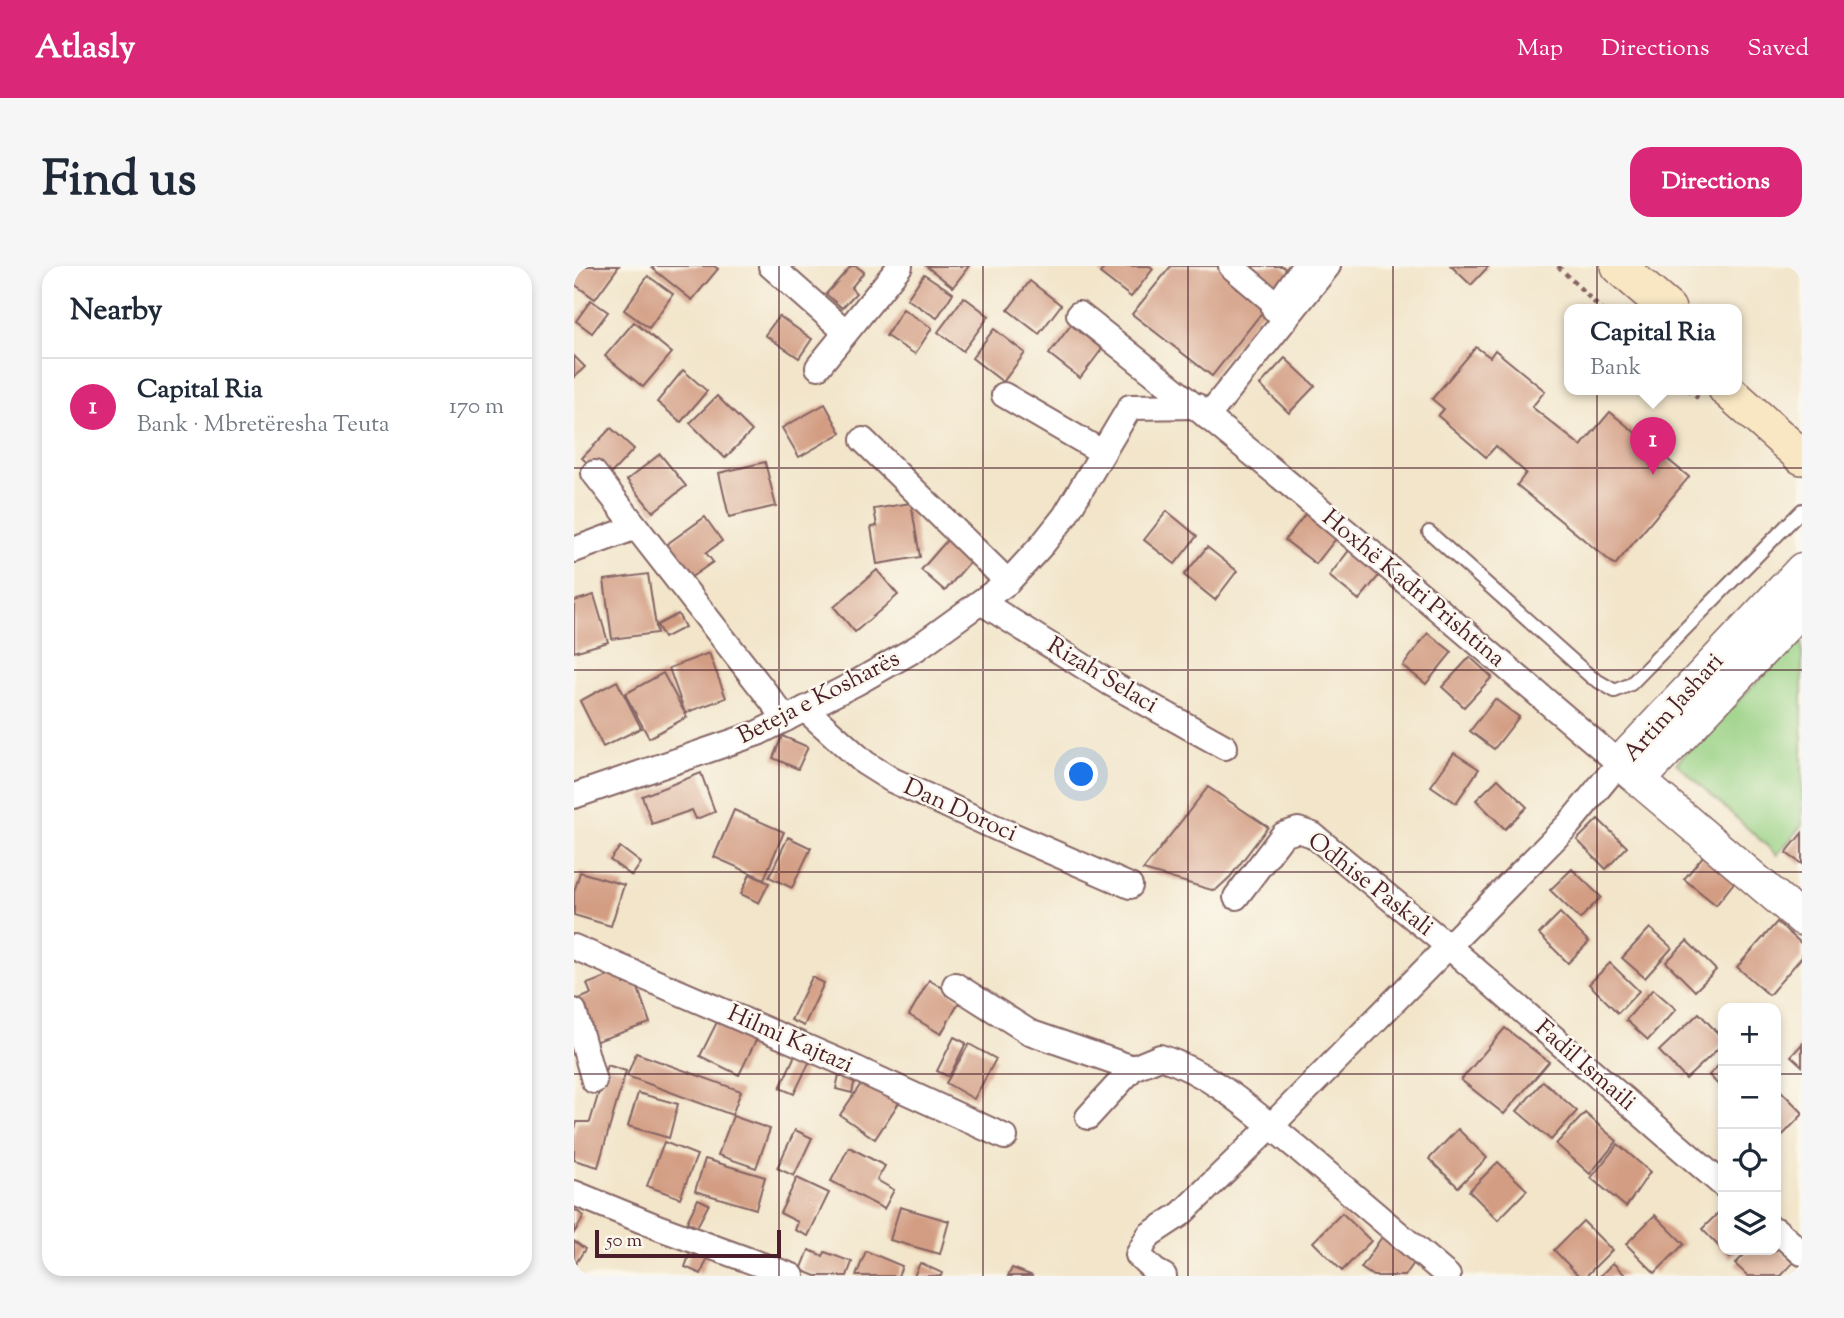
<!DOCTYPE html>
<meta charset="utf-8">
<style>
body{margin:0;font-family:"Sorts Mill Goudy",serif;background:#f6f6f7;color:#1f2937}
.controls{position:absolute;right:21px;bottom:21px;display:grid;overflow:hidden;border-radius:14px;box-shadow:0 4px 10px #0003}
.controls button{width:63px;height:63px;display:grid;place-items:center;padding:0;border:0;border-bottom:2px solid #e0e1e3;background:#fff;color:#1f2937;font:35px sans-serif}
.scale{position:absolute;left:21px;bottom:18px;width:186px;box-sizing:border-box;padding-left:7px;border:4px solid #4a1f2b;border-top:0;font-size:19px;line-height:24px;white-space:nowrap;color:#4a1f2b;-webkit-text-stroke:5px #fbf7ec;paint-order:stroke}
.you{position:absolute;left:508px;top:509px;width:24px;height:24px;margin:-18px;border:5px solid #fff;border-radius:50%;background:#1a73e8;box-shadow:0 0 0 10px #1a73e833}
.badge{display:grid;place-items:center;width:46px;height:46px;border-radius:50%;background:#db2777;color:#fff;font-size:23px;font-weight:700}
.pin{position:absolute;translate:-50% -58px;filter:drop-shadow(0 2px 4px #0008)}
.pin::after{content:'';position:absolute;top:37px;width:24px;height:21px;background:inherit;clip-path:polygon(0 0,100% 0,50% 100%)}
.popup{position:absolute;left:990px;top:38px;width:178px;height:91px;box-sizing:border-box;display:grid;place-content:center;border-radius:14px;background:#fff;filter:drop-shadow(0 2px 5px #0005);font-size:23px;white-space:nowrap;color:#747a83}
.popup b{font-size:26px;color:#1f2937}
.popup::after{content:'';position:absolute;left:50%;top:100%;margin-left:-14px;border:14px solid transparent;border-top-color:#fff}
.list{margin:0;padding:0;list-style:none}
h2{display:flex;justify-content:space-between;align-items:center;height:91px;margin:0;padding:0 28px;font-size:30px}
h2 small{font-size:23px;font-weight:400;color:#747a83}
.list li{display:grid;grid-template-columns:46px 1fr auto;gap:21px;align-items:center;box-sizing:border-box;height:98px;padding:0 28px;border-top:2px solid #e0e1e3}
.list b{display:block;font-size:26px;white-space:nowrap}
.list p{margin:0;font-size:23px;white-space:nowrap;color:#747a83}
.list em{font-size:23px;font-style:normal;color:#747a83}
.icon{flex:none;width:38px;height:38px;fill:none;stroke:currentColor;stroke-width:2;stroke-linecap:round;stroke-linejoin:round}
.map{position:relative;flex:none;width:1228px;height:1010px;overflow:hidden;border-radius:21px}
header{display:flex;align-items:center;gap:42px;box-sizing:border-box;height:98px;padding:0 35px;background:#db2777;color:#fff}
header strong{font-size:33px}
nav{display:flex;gap:38px;margin-inline-start:auto;font-size:24px}
.intro{display:flex;align-items:center;justify-content:space-between;box-sizing:border-box;height:168px;padding:0 42px}
h1{margin:0;font-size:49px}
.button{padding:18px 32px;border-radius:21px;background:#db2777;color:#fff;font-size:24px;font-weight:700}
main{display:flex;gap:42px;padding:0 42px}
aside{flex:1;background:#fff;border-radius:21px;box-shadow:0 4px 10px #0003}
.map>svg:first-child{display:block}
</style>
<header>
<strong>Atlasly</strong>
<nav><a>Map</a><a>Directions</a><a>Saved</a></nav>
</header>
<div class="intro"><h1>Find us</h1><a class="button">Directions</a></div>
<main>
<aside>
<h2>Nearby<small></small></h2>
<ul class="list">
<li><span class="badge">1</span><div><b>Capital Ria</b><p>Bank · Mbretëresha Teuta</p></div><em>170 m</em></li>
</ul>
</aside>
<div class="map">
<svg width="1228" height="1010" viewBox="0 0 1228 1010">
<rect width="100%" height="100%" fill="#fbf7ec"/>
<filter id="ink" filterUnits="userSpaceOnUse"><feTurbulence type="fractalNoise" baseFrequency=".0143" numOctaves="2"/><feDisplacementMap in="SourceGraphic" scale="14" xChannelSelector="R" yChannelSelector="G"/><feConvolveMatrix kernelMatrix="1 2 1 2 8 2 1 2 1" color-interpolation-filters="sRGB"/></filter>
<filter id="wash" filterUnits="userSpaceOnUse"><feTurbulence type="fractalNoise" baseFrequency=".00686" numOctaves="4" result="noise"/><feDisplacementMap in="SourceGraphic" scale="28" xChannelSelector="R" yChannelSelector="G"/><feGaussianBlur stdDeviation="1.57" result="paint"/><feColorMatrix in="noise" values="0 0 0 0 0 0 0 0 0 0 0 0 0 0 0 0 0 1.4 0 .05"/><feComposite in="paint" operator="in"/></filter>
<g filter="url(#wash)">
<rect width="100%" height="100%" fill="#f2e5ca"/>
<polygon fill="#98d184" stroke="#717858" stroke-width="2" points="1228,371 1228,559 1203,589 1102,497"/>
<g id="blocks">
<g fill="#d39d83">
<polygon points="0,0 45,0 21,33 0,18"/>
<polygon points="80,0 140,0 144,3 118,34 78,2"/>
<polygon points="277,0 282,0 290,6 277,22 282,27 268,42 252,28"/>
<polygon points="352,0 395,0 379,21"/>
<polygon points="532,0 576,0 579,3 557,31 526,7"/>
<polygon points="597,0 708,0 718,8 638,110 558,48"/>
<polygon points="877,0 915,0 897,19"/>
<polygon points="350,8 379,27 363,52 333,33"/>
<polygon points="74,10 99,28 75,62 50,44"/>
<polygon points="456,15 487,39 465,68 434,44"/>
<polygon points="390,31 415,50 389,85 364,66"/>
<polygon points="17,34 34,46 18,67 2,55"/>
<polygon points="329,43 358,62 341,88 312,70"/>
<polygon points="205,50 238,73 225,92 191,69"/>
<polygon points="60,56 98,87 69,121 31,90"/>
<polygon points="497,59 528,83 506,112 475,88"/>
<polygon points="420,63 451,87 429,116 398,92"/>
<polygon points="902,81 916,91 921,84 971,125 958,141 1007,180 1036,146 1115,211 1041,299 943,219 952,207 922,180 912,191 864,150 870,143 858,133"/>
<polygon points="0,90 11,101 0,111"/>
<polygon points="711,92 741,120 715,147 686,119"/>
<polygon points="109,104 133,125 107,156 83,136"/>
<polygon points="143,130 178,165 151,192 116,157"/>
<polygon points="251,138 267,167 225,191 208,162"/>
<polygon points="37,162 60,183 31,214 8,192"/>
<polygon points="86,188 112,220 79,246 53,214"/>
<polygon points="191,196 202,240 155,251 145,207"/>
<polygon points="337,237 346,291 303,298 297,261 303,260 300,243"/>
<polygon points="593,245 623,270 601,298 570,274"/>
<polygon points="733,246 764,270 742,298 711,274"/>
<polygon points="131,251 148,275 132,287 139,296 110,316 86,283"/>
<polygon points="375,272 399,292 371,325 347,304"/>
<polygon points="633,281 663,305 641,334 610,309"/>
<polygon points="777,282 808,306 785,334 755,310"/>
<polygon points="303,304 324,329 281,366 260,341"/>
<polygon points="74,308 83,367 38,373 30,314"/>
<polygon points="20,329 34,376 0,386 0,335"/>
<polygon points="104,348 111,361 90,372 83,359"/>
<polygon points="854,367 878,386 852,418 829,400"/>
<polygon points="135,387 152,432 111,447 95,402"/>
<polygon points="896,391 918,411 890,441 868,421"/>
<polygon points="89,407 113,451 75,472 51,428"/>
<polygon points="43,415 67,462 29,481 6,435"/>
<polygon points="921,433 945,451 920,483 896,465"/>
<polygon points="208,470 234,481 224,503 199,492"/>
<polygon points="880,487 905,503 882,537 857,520"/>
<polygon points="127,507 141,546 122,553 118,544 78,558 68,530"/>
<polygon points="924,513 953,541 931,563 902,534"/>
<polygon points="634,521 694,561 656,611 641,625 569,604"/>
<polygon points="160,544 210,566 190,613 140,591"/>
<polygon points="1024,553 1053,581 1032,603 1003,574"/>
<polygon points="1228,567 1228,598 1212,587"/>
<polygon points="214,571 237,582 218,622 195,611"/>
<polygon points="46,581 67,597 58,610 36,594"/>
<polygon points="1135,583 1166,609 1142,639 1110,613"/>
<polygon points="998,603 1027,631 1006,653 976,624"/>
<polygon points="6,606 50,619 37,660 0,649 0,626"/>
<polygon points="176,608 195,617 185,637 167,628"/>
<polygon points="986,647 1015,676 994,697 965,668"/>
<polygon points="1203,656 1228,678 1228,691 1195,729 1163,701"/>
<polygon points="1076,662 1098,682 1071,712 1048,692"/>
<polygon points="1113,675 1142,704 1121,725 1092,696"/>
<polygon points="1036,697 1065,725 1044,747 1015,718"/>
<polygon points="46,706 50,718 61,714 76,757 20,776 5,733 17,728 13,718"/>
<polygon points="238,711 250,717 230,760 217,754"/>
<polygon points="355,714 387,733 367,768 335,749"/>
<polygon points="1079,723 1102,743 1074,774 1052,754"/>
<polygon points="1125,747 1149,773 1149,778 1112,813 1085,785"/>
<polygon points="146,750 185,768 165,809 126,790"/>
<polygon points="931,762 975,796 930,848 887,814"/>
<polygon points="380,771 392,777 375,811 363,805"/>
<polygon points="395,778 422,793 400,833 372,817"/>
<polygon points="1228,778 1228,800 1217,790"/>
<polygon points="62,787 167,825 158,849 53,810"/>
<polygon points="222,787 236,795 220,828 206,822"/>
<polygon points="1149,795 1149,824 1135,809"/>
<polygon points="33,799 52,805 24,901 0,894 0,866 3,856 16,856"/>
<polygon points="266,804 282,808 278,827 262,823"/>
<polygon points="291,812 326,835 301,873 266,849"/>
<polygon points="969,815 1003,845 977,874 943,845"/>
<polygon points="1202,820 1228,846 1228,849 1202,876"/>
<polygon points="64,827 104,838 95,872 54,860"/>
<polygon points="1011,847 1043,875 1016,908 982,878"/>
<polygon points="159,850 196,863 182,902 144,889"/>
<polygon points="884,863 913,892 884,921 855,893"/>
<polygon points="221,864 238,872 220,910 203,902"/>
<polygon points="90,876 123,889 106,932 73,920"/>
<polygon points="1044,878 1076,906 1052,941 1017,912"/>
<polygon points="275,881 311,900 303,914 320,924 310,943 257,915"/>
<polygon points="131,893 191,911 182,943 121,925"/>
<polygon points="924,896 953,924 924,954 895,925"/>
<polygon points="223,912 255,927 234,970 221,964 224,956 206,947"/>
<polygon points="124,933 135,938 123,961 113,956"/>
<polygon points="326,941 375,955 366,988 316,974"/>
<polygon points="1149,942 1149,984 1165,984 1156,992 1128,963"/>
<polygon points="0,943 10,950 0,967"/>
<polygon points="768,947 797,975 768,1005 739,976"/>
<polygon points="1081,949 1110,978 1081,1007 1052,978"/>
<polygon points="1009,955 1038,984 1012,1010 1005,1010 980,984"/>
<polygon points="810,968 844,991 831,1010 799,1010 787,1002"/>
<polygon points="0,975 11,983 0,1000"/>
<polygon points="119,979 136,986 127,1008 111,1001"/>
<polygon points="1202,980 1219,997 1207,1010 1174,1010 1161,998 1175,984 1202,984"/>
<polygon points="235,984 249,990 251,986 278,996 273,1010 242,1010 227,1004"/>
<polygon points="292,985 328,1000 324,1010 282,1010"/>
<polygon points="346,997 368,1007 367,1010 340,1010"/>
<polygon points="1039,997 1052,1010 1026,1010"/>
<polygon points="438,1002 459,1010 434,1010"/>
</g>
</g>
</g>
<g filter="url(#ink)">
<use href="#blocks" fill-opacity="0" stroke="#856463" stroke-width="2"/>
<g fill="none" stroke-linecap="round" stroke-linejoin="round">
<g stroke="#856463" stroke-width="16">
<polyline id="service" points="855,266 1017,411 1041,425 1057,418 1228,244"/>
</g>
<g stroke="#856463" stroke-width="28">
<g id="minor">
<polyline points="197,0 272,66"/>
<polyline points="657,0 703,39"/>
<polyline points="700,43 730,0"/>
<path d="M505 48C689 192 866 345 1045 497L995 558 697 860 607 948 575 969 564 989 581 1005 590 1010"/>
<polyline points="244,101 326,0"/>
<polyline points="430,129 528,186"/>
<polyline points="633,151 754,0"/>
<polyline points="289,174 434,316"/>
<polyline points="20,207 212,453"/>
<polyline points="0,284 62,261"/>
<polyline points="407,336 536,417 651,481"/>
<polyline points="231,443 291,497 318,514 427,564 556,620"/>
<polyline points="0,530 184,467 282,417 343,382 434,316 468,279 491,250 556,141 623,140"/>
<polyline points="662,631 709,569 724,564 739,569 874,680 1149,919"/>
<polyline points="0,681 274,799 431,871"/>
<path d="M381 719 455 766 559 802 586 791C640 808 684 850 727 885 776 927 825 968 874 1010"/>
<polyline points="0,745 20,815"/>
<polyline points="514,851 559,802"/>
<polyline points="0,927 86,962 218,1010"/>
<polyline points="1202,964 1228,987"/>
</g>
</g>
<g stroke="#856463" stroke-width="35">
<g id="tertiary">
<polyline points="1228,303 1045,497 1228,653"/>
<polyline points="1066,514 1228,343"/>
</g>
</g>
<g stroke="#856463" stroke-width="38">
<g id="secondary">
<polyline points="1044,0 1094,43"/>
<polyline points="1152,123 1228,191"/>
</g>
</g>
<g stroke="#856463" stroke-width="4.5" stroke-dasharray="5 5" stroke-linecap="butt">
<polyline points="984,0 1027,43"/>
<polyline points="1113,123 1124,132"/>
</g>
<use href="#service" stroke="#fff" stroke-width="12"/>
<use href="#minor" stroke="#fff" stroke-width="24"/>
<use href="#tertiary" stroke="#fff" stroke-width="32"/>
<use href="#secondary" stroke="#f9e7c3" stroke-width="35"/>
</g>
</g>
<path fill="none" stroke="#4a1f2b" stroke-width="2" stroke-opacity="0.55" d="M205 0V1010M409 0V1010M614 0V1010M819 0V1010M1023 0V1010M0 202H1228M0 404H1228M0 606H1228M0 808H1149M1202 808H1228"/>
<g text-anchor="middle" dominant-baseline="central" stroke-width="5" stroke-linejoin="round" paint-order="stroke">
<g font-size="24" fill="#4a1f2b" stroke="#fbf7ec">
<text transform="translate(839 323) rotate(40)">Hoxhë Kadri Prishtina</text>
<text transform="translate(528 410) rotate(31)">Rizah Selaci</text>
<text transform="translate(245 432) rotate(-27)">Beteja e Kosharës</text>
<text transform="translate(1100 442) rotate(-48)">Artim Jashari</text>
<text transform="translate(386 545) rotate(24)">Dan Doroci</text>
<text transform="translate(796 619) rotate(38)">Odhise Paskali</text>
<text transform="translate(216 774) rotate(24)">Hilmi Kajtazi</text>
<text transform="translate(1011 800) rotate(41)">Fadil Ismaili</text>
</g>
</g>
</svg>
<div class="controls">
<button>+</button>
<button>−</button>
<button><svg class="icon" aria-label="locate" viewBox="0 0 24 24"><circle cx="12" cy="12" r="6"/><path d="M12 2v4M12 18v4M2 12h4M18 12h4"/></svg></button>
<button><svg class="icon" aria-label="layers" viewBox="0 0 24 24"><path d="M12 4l9 5-9 5-9-5zM3 14l9 5 9-5"/></svg></button>
</div>
<div class="scale">50 m</div>
<div class="you"></div>
<div class="pin badge" style="left:1079px;top:209px">1</div>
<div class="popup"><b>Capital Ria</b>Bank</div>
</div>
</main>
